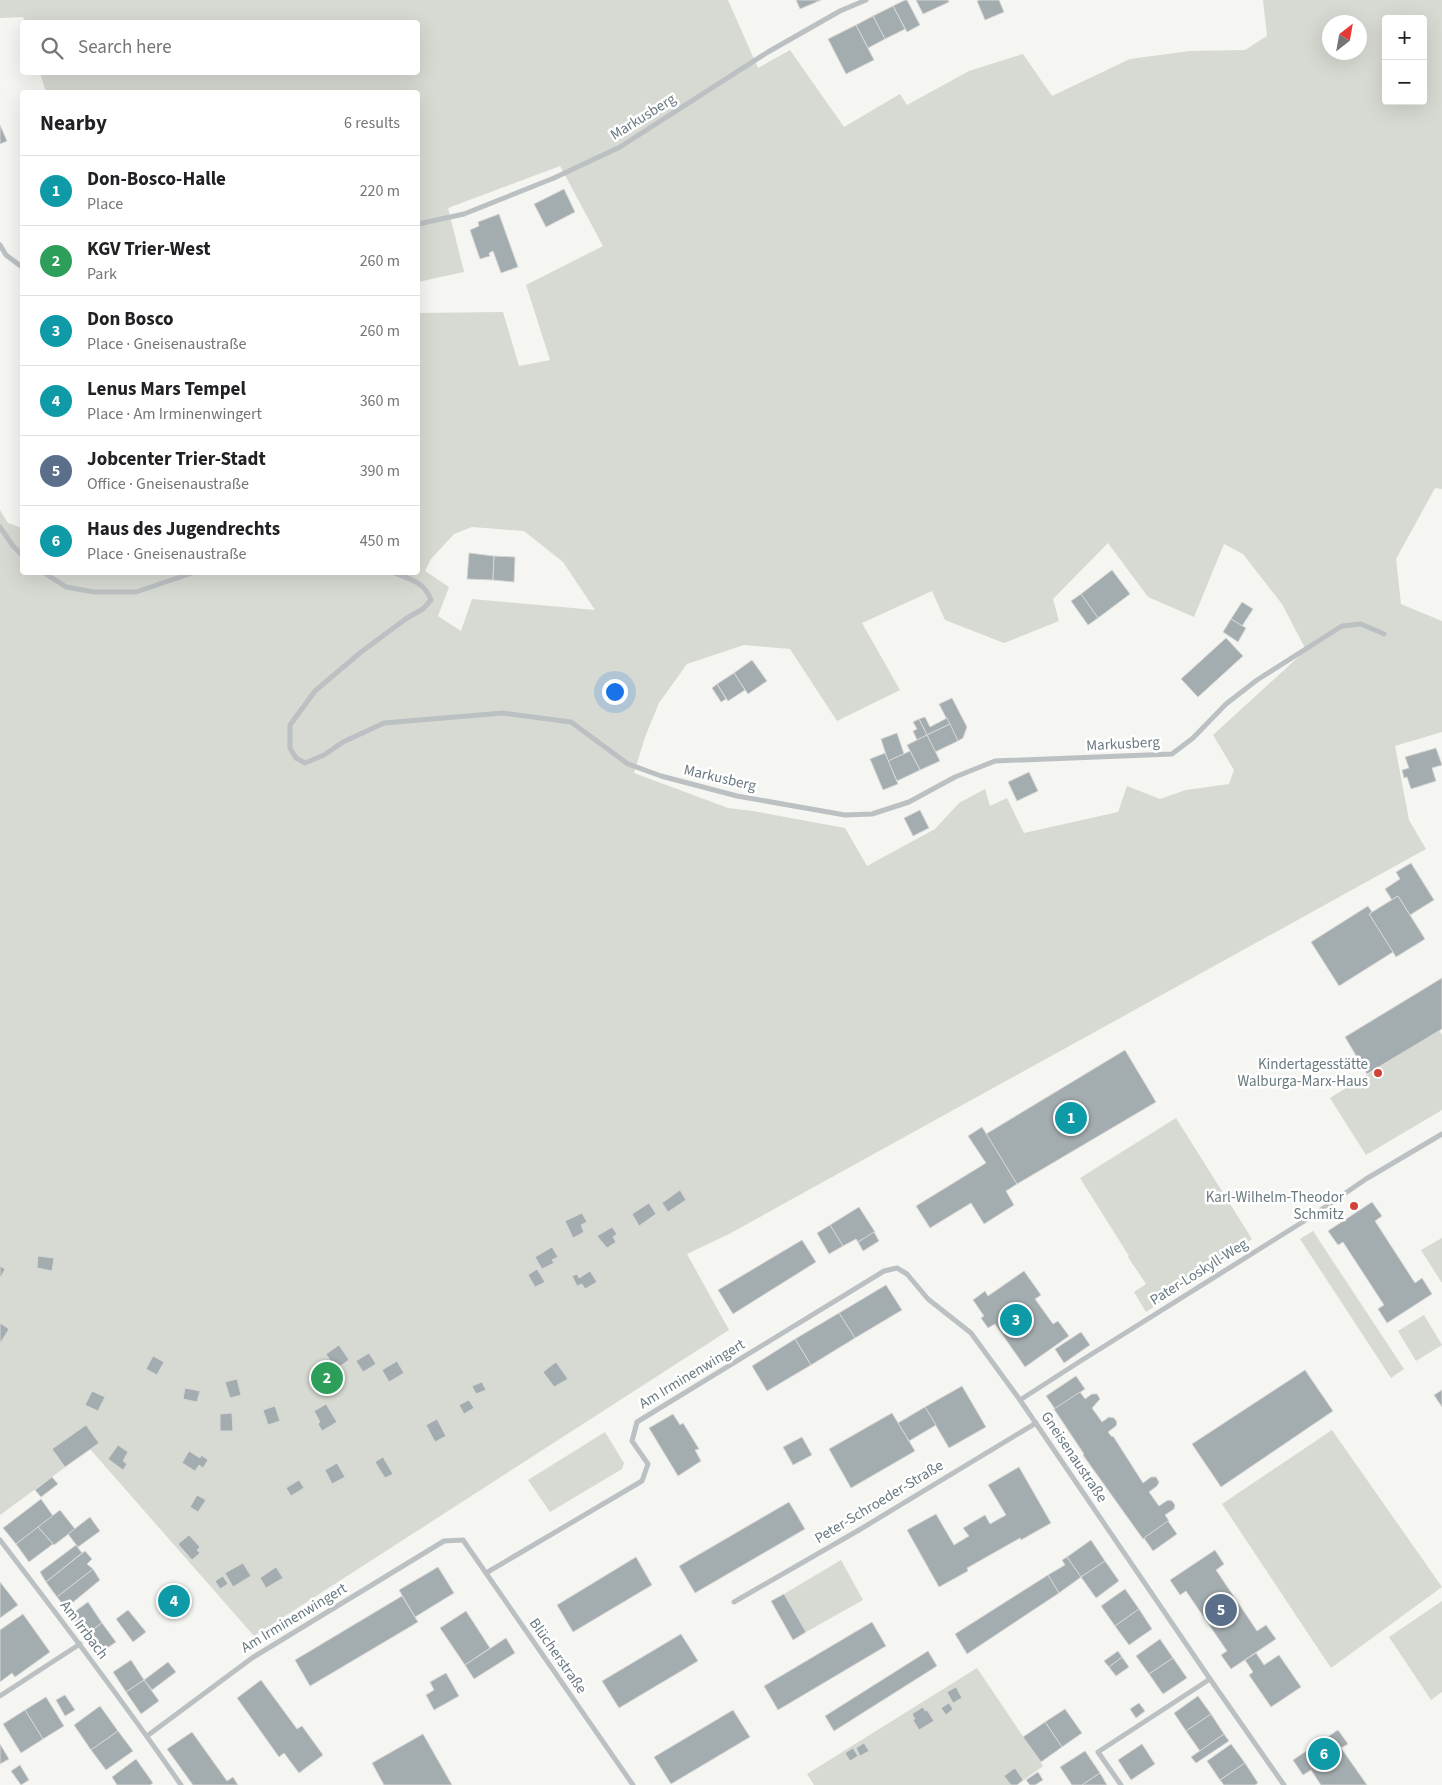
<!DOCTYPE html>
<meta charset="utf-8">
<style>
body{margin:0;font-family:"Source Sans 3",sans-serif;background:#f6f6f6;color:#202124}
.controls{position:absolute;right:15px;top:15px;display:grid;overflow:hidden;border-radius:5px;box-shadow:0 5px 20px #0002}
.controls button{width:45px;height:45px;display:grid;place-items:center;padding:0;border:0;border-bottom:1px solid #e0e0e0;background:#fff;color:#202124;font:25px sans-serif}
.compass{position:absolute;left:1322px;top:15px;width:45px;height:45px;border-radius:50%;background:#fff;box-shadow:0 5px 20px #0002;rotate:31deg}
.you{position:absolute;left:614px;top:691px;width:18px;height:18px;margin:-12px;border:4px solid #fff;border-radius:50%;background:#1a73e8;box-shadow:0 0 0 8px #1a73e833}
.badge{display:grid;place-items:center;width:32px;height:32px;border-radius:50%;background:#b45309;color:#fff;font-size:16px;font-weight:700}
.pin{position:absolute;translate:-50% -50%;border:2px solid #fff;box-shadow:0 1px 5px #0006}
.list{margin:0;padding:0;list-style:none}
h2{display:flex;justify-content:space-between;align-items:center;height:65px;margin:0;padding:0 20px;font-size:21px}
h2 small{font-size:16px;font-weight:400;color:#757577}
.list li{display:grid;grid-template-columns:32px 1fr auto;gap:15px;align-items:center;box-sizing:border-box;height:70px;padding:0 20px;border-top:1px solid #e0e0e0}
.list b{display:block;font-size:19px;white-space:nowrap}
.list p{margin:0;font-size:16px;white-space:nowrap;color:#757577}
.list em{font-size:16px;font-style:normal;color:#757577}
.icon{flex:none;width:28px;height:28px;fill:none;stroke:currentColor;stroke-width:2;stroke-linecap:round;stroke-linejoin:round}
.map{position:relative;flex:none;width:1442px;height:1785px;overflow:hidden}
.search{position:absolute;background:#fff;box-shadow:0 5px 20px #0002;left:20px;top:20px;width:400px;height:55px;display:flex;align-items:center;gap:12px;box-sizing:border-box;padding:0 18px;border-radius:5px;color:#757577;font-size:19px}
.panel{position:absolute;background:#fff;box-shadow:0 5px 20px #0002;left:20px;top:90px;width:400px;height:485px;border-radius:5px}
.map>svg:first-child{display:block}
</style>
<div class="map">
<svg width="1442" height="1785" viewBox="0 0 1442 1785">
<rect width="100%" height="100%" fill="#f5f5f2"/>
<g fill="#d6dad2" fill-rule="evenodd">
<path d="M0 0H728L758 68 790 50 844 127 900 94 907 105 969 71 1023 54 1052 96 1130 59 1190 51 1245 50 1267 36 1263 0H1442V489L1435 488 1396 559 1401 604 1442 621V732L1395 746 1409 820 1426 849 729 1234 687 1254 729 1330 254 1636 90 1449 0 1515V510L8 523 22 528V572H418V300L420 313 503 312 519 366 550 360 526 285 603 246 560 166 448 208 464 272 418 282V92H46L40 73 418 72V22H25L23 17 0 18ZM1386 19H1423V101H1386ZM1330 22H1360V52H1330ZM472 527 524 531 563 562 595 610 472 599 461 631 438 616 449 587 425 571 431 559 454 534ZM1108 543 1148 597 1194 617 1224 544 1243 554 1282 604 1306 650 1213 735 1234 770 1229 784 1186 790 1160 799 1127 786 1118 812 1024 833 1007 798 990 806 985 789 959 803 935 829 867 866 845 828 753 811 728 808 634 773 645 737 659 703 687 664 744 645 790 649 837 721 900 690 862 623 932 591 945 620 1004 643 1059 621 1053 599Z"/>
<polygon points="1439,1030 1442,1035 1442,1110 1366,1155 1330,1098"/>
<polygon points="1176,1118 1252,1239 1146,1312 1134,1292 1146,1284 1128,1257 1129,1256 1080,1178"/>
<polygon points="1313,1231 1404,1369 1391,1378 1300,1239"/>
<polygon points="1442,1238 1442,1283 1421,1250"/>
<polygon points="1424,1315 1442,1345 1416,1361 1398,1331"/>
<polygon points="1332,1430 1442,1587 1331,1668 1222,1504"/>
<polygon points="605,1432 624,1463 622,1469 550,1512 528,1480"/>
<polygon points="841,1560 863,1600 806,1632 784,1594"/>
<polygon points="1442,1601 1442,1692 1431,1700 1389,1637"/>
<polygon points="977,1668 1043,1766 1017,1785 814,1785 807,1774"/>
</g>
<g fill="#a3acaf" stroke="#d7d6d5">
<polygon points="796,0 821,0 800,9"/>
<polygon points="905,0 907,0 920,25 907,32 893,6"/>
<polygon points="916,0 948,0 949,2 923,14"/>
<polygon points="980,0 999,0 1004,12 985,20 977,1"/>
<polygon points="893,6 905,29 885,39 873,16"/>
<polygon points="873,16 885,39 868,48 856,25"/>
<polygon points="856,25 874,60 846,74 828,39"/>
<polygon points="0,125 7,141 0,144"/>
<polygon points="564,189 575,212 546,227 534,204"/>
<polygon points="499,214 518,267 501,273 493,251 489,253 490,256 480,259 470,230 479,226 478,222"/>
<polygon points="469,553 494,556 493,580 467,579"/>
<polygon points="494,556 515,557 514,582 493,580"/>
<polygon points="1112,570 1130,594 1098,618 1081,594"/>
<polygon points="1081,594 1098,618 1088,625 1071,601"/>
<polygon points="1242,602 1253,609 1242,626 1231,619"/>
<polygon points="1231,619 1246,628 1238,642 1223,632"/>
<polygon points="1226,638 1243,656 1198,697 1181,679"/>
<polygon points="752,660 767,681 748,694 734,673"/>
<polygon points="734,673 745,690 728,701 717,684"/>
<polygon points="717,684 726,699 721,702 712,688"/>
<polygon points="952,698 967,727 963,738 958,741 939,704"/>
<polygon points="925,717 930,727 947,718 950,724 927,735 919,719"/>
<polygon points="919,719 927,735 917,740 913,731 917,729 913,722"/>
<polygon points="950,724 958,741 935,752 927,735"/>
<polygon points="897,733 904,754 888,761 881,739"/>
<polygon points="927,735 940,761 920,770 907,745"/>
<polygon points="1436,748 1442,765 1432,768 1436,781 1411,789 1407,777 1404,778 1402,770 1409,768 1405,757"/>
<polygon points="910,751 920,770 897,781 888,761"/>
<polygon points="885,753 898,784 883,790 870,759"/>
<polygon points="1029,772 1038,791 1017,801 1008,782"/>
<polygon points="920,810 929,828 913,836 904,818"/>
<polygon points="1411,863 1434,900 1410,915 1398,896 1392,900 1385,889 1400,879 1396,872"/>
<polygon points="1398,896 1425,939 1396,957 1369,914"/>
<polygon points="1368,906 1372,912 1369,914 1393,952 1339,986 1311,942"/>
<polygon points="1442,978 1442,1029 1367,1074 1345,1037"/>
<polygon points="1125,1050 1156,1102 1017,1184 986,1134"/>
<polygon points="982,1127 1017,1184 1006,1191 1014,1205 984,1224 971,1203 930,1228 916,1206 986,1163 968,1136"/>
<polygon points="680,1190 686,1200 668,1212 662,1203"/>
<polygon points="1372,1202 1382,1216 1375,1221 1415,1283 1422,1278 1432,1294 1387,1323 1378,1309 1384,1305 1343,1242 1338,1245 1328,1231"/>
<polygon points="649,1203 656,1214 639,1226 632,1214"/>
<polygon points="859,1207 875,1232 858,1242 856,1239 843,1246 830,1225"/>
<polygon points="582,1213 587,1222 581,1225 584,1232 573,1238 565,1221"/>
<polygon points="830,1225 843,1246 829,1254 817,1233"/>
<polygon points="612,1227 617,1234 613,1237 616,1242 607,1248 597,1236"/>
<polygon points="874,1232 879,1241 863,1251 858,1242"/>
<polygon points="802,1240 816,1262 733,1314 718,1290"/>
<polygon points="552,1247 558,1257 552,1260 554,1263 542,1269 535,1257"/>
<polygon points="38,1256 54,1258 52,1271 37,1268"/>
<polygon points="0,1266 5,1269 1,1277 0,1276"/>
<polygon points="537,1269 545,1282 535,1287 528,1275"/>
<polygon points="590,1271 597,1282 585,1289 582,1284 577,1286 572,1276 577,1274 579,1278"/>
<polygon points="1024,1271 1041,1295 1035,1299 1053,1324 1058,1321 1069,1336 1025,1367 995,1324 988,1328 981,1318 984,1316 973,1300 985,1291 988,1296"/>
<polygon points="886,1285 902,1310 855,1338 839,1313"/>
<polygon points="839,1313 855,1338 811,1365 795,1339"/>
<polygon points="0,1323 9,1329 1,1342 0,1342"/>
<polygon points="1081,1332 1090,1345 1064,1363 1055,1349"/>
<polygon points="795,1339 811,1365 767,1391 752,1366"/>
<polygon points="339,1345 349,1360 336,1369 326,1354"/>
<polygon points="369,1353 376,1364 363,1372 356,1361"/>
<polygon points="153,1356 164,1362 157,1375 146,1369"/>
<polygon points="397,1361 404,1373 389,1382 382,1370"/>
<polygon points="556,1362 568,1379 554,1387 543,1372"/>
<polygon points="324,1367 327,1372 321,1375 318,1370"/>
<polygon points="1305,1370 1333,1411 1221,1487 1192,1444"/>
<polygon points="1076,1376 1085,1389 1055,1409 1046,1396"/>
<polygon points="237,1379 241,1395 230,1398 225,1382"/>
<polygon points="482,1382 486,1390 476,1394 472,1386"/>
<polygon points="962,1386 986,1427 949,1448 925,1407"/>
<polygon points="185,1388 200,1391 197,1402 183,1399"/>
<polygon points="1442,1390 1442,1407 1434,1395"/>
<polygon points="92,1391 105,1397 98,1411 85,1405"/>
<polygon points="1080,1392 1085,1399 1092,1394 1097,1394 1100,1399 1092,1408 1102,1422 1109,1417 1114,1418 1117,1422 1116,1426 1108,1432 1112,1437 1113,1436 1143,1483 1151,1477 1156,1477 1159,1482 1157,1486 1149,1492 1159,1506 1168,1500 1172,1501 1175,1505 1174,1509 1165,1515 1169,1521 1143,1539 1083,1455 1084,1454 1054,1409"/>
<polygon points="469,1400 474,1408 464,1414 459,1405"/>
<polygon points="326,1404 337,1422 322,1431 318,1424 320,1422 314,1411"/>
<polygon points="275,1406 280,1421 268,1425 263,1410"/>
<polygon points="925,1407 936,1425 909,1441 898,1423"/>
<polygon points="232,1413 233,1431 220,1431 220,1414"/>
<polygon points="892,1413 915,1451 851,1488 829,1449"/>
<polygon points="673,1414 680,1425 683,1423 699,1449 695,1450 701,1461 678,1476 649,1428"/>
<polygon points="437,1419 446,1436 435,1442 426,1425"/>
<polygon points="86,1425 99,1443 65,1467 52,1449"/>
<polygon points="802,1437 812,1455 793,1465 783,1447"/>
<polygon points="118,1445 128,1452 123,1461 127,1464 123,1470 108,1459"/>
<polygon points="189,1451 200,1458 201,1455 208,1460 203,1468 199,1465 195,1471 182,1463"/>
<polygon points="383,1457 393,1474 385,1478 375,1462"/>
<polygon points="337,1463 345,1477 332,1484 325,1470"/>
<polygon points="1019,1467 1051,1523 1021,1540 1020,1538 967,1568 968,1571 939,1587 907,1530 936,1514 954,1545 969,1536 963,1528 985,1515 990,1524 1006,1515 988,1485"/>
<polygon points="52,1477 58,1484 41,1497 35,1490"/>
<polygon points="299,1480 304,1488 291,1496 286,1488"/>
<polygon points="197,1495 206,1500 198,1512 190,1507"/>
<polygon points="41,1499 53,1516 16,1544 3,1528"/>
<polygon points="789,1502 805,1529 695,1593 679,1566"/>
<polygon points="60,1510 75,1529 54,1545 38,1527"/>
<polygon points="90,1517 100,1531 78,1547 68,1534"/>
<polygon points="1168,1521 1177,1534 1153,1551 1144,1538"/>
<polygon points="38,1527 53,1544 29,1562 16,1544"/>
<polygon points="189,1535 200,1547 197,1550 200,1553 192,1560 178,1544"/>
<polygon points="1091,1540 1105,1561 1081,1577 1067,1557"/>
<polygon points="76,1545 82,1553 46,1582 40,1572"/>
<polygon points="1215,1550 1224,1564 1216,1570 1257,1631 1266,1625 1276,1639 1231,1669 1221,1655 1227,1651 1186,1591 1180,1595 1170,1580"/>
<polygon points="85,1551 92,1559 87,1564 93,1569 57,1597 46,1582"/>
<polygon points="636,1557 652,1585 573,1632 557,1605"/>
<polygon points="1067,1557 1081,1577 1059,1593 1048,1575 1065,1565 1062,1560"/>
<polygon points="1105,1561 1119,1581 1096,1598 1081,1577"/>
<polygon points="243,1563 251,1576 233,1587 225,1573"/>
<polygon points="276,1567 283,1578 266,1588 260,1578"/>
<polygon points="438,1567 454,1593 415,1617 399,1590"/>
<polygon points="93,1569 100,1580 66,1608 57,1597"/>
<polygon points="1048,1575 1059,1593 967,1654 955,1634"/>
<polygon points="223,1576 228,1584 220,1589 215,1581"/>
<polygon points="0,1582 18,1605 0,1618"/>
<polygon points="1125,1589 1139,1609 1115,1626 1101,1606"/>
<polygon points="784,1594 806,1632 793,1640 771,1601"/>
<polygon points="402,1596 418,1622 310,1686 295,1660"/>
<polygon points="88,1602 102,1623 84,1636 70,1615"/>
<polygon points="1139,1609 1152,1629 1129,1645 1115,1626"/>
<polygon points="128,1610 146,1632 133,1642 116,1619"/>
<polygon points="466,1611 490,1648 465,1665 440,1628"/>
<polygon points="23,1614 50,1652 15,1677 12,1673 0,1682 0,1630"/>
<polygon points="872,1622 886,1646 778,1710 764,1686"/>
<polygon points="102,1623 116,1642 98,1654 84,1636"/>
<polygon points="681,1634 698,1661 619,1708 602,1681"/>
<polygon points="506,1638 515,1653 474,1679 465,1665"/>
<polygon points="1160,1639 1173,1658 1149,1674 1136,1656"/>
<polygon points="928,1651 937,1666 834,1731 825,1716"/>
<polygon points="1118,1651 1122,1657 1109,1667 1104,1661"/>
<polygon points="1256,1653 1264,1665 1279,1655 1301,1687 1271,1707 1249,1675 1253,1672 1245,1660"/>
<polygon points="1122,1657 1129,1667 1116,1676 1109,1667"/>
<polygon points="1173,1658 1187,1678 1163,1694 1149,1674"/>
<polygon points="131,1660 144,1680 126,1692 113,1672"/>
<polygon points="168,1662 176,1672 152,1690 144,1680"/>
<polygon points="446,1673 459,1696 434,1710 426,1695 434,1690 430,1682"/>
<polygon points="144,1680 159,1701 141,1714 126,1692"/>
<polygon points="261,1680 297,1729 302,1726 323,1755 299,1773 284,1753 279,1757 237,1698"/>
<polygon points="956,1687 962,1698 953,1703 947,1692"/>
<polygon points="65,1695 75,1710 65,1716 56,1700"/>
<polygon points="1198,1696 1211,1714 1186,1731 1174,1713"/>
<polygon points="46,1697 64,1726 43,1739 25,1710"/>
<polygon points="949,1703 953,1709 946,1715 941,1708"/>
<polygon points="1139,1703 1145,1711 1136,1718 1130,1709"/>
<polygon points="100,1706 118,1731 91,1750 74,1725"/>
<polygon points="923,1707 925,1711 927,1710 934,1721 919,1730 913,1720 915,1719 912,1714"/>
<polygon points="1065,1709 1082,1733 1062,1747 1045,1722"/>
<polygon points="25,1710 43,1739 21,1753 3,1724"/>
<polygon points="733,1710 750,1737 671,1784 654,1757"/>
<polygon points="1211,1714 1224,1734 1200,1751 1186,1731"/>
<polygon points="1045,1722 1062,1747 1041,1762 1023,1737"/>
<polygon points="1338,1730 1348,1744 1341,1748 1367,1785 1321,1785 1311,1770 1303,1775 1293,1760"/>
<polygon points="118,1731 133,1751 106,1770 91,1750"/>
<polygon points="192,1732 227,1781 233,1777 238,1785 193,1785 167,1749"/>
<polygon points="423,1734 452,1785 384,1785 372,1763"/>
<polygon points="1224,1734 1229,1741 1196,1763 1191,1757"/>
<polygon points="864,1743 869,1751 860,1756 856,1748"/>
<polygon points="0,1744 9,1759 0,1764"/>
<polygon points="1142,1744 1155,1764 1131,1780 1118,1760"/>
<polygon points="1231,1744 1245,1763 1220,1780 1207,1761"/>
<polygon points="853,1748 858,1756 850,1761 845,1753"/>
<polygon points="1085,1751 1100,1773 1082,1785 1072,1785 1060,1767"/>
<polygon points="136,1759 153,1783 150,1785 117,1785 112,1777"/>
<polygon points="1245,1763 1258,1783 1255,1785 1224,1785 1220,1780"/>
<polygon points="20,1765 29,1780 21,1785 11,1771"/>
<polygon points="1015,1768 1023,1780 1017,1785 1011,1785 1004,1776"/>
<polygon points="1038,1772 1043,1780 1035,1785 1030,1785 1026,1780"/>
<polygon points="1100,1773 1107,1785 1082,1785"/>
</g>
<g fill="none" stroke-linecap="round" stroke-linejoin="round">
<g stroke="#bbc0c2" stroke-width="5">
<polyline points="418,224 464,214 554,178 620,147 768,52 840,11 866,0"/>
<polyline points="0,245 6,255 22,267"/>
<polyline points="0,527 13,546 22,555"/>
<polyline points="43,572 66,587 94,592 136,592 195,572"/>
<path d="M392 572C409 579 424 581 431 600L423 609 407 618 361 652 315 691 290 725V748L296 758 305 763 324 755 343 742 384 723 503 713 571 722 628 764 661 776 737 796 845 815 872 814 909 802 955 777 995 761 1172 754 1193 738 1226 704 1257 680 1342 626 1361 624 1384 634"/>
<polyline points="1020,1400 1079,1362 1309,1218 1366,1179 1442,1134"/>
<path d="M0 1540C62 1621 123 1701 181 1785"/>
<polyline points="486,1573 642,1481 648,1464 632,1441 637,1422 884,1271 897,1268 907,1274 928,1299 971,1333 1020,1400 1210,1679 1284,1785"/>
<polyline points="734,1602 859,1530 1036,1423"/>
<polyline points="0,1696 80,1644"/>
<polyline points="147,1736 252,1658 444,1541 463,1540 633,1785"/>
<polyline points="1121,1785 1098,1752 1210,1679"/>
</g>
</g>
<g fill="#d04437" stroke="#fff" stroke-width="2">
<circle cx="1378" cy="1073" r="5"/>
<circle cx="1354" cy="1206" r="5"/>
</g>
<g text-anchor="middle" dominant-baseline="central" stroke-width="5" stroke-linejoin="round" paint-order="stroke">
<g font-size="15" fill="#687980" stroke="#fff">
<text transform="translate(643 117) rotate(-32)">Markusberg</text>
<text transform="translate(1123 744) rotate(-3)">Markusberg</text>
<text transform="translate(720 778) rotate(13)">Markusberg</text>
<text transform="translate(1199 1272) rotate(-32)">Pater-Loskyll-Weg</text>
<text transform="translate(692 1374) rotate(-31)">Am Irminenwingert</text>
<text transform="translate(1074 1457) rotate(56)">Gneisenaustraße</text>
<text transform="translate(879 1502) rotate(-31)">Peter-Schroeder-Straße</text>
<text transform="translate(294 1618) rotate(-31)">Am Irminenwingert</text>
<text transform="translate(84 1630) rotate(53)">Am Irrbach</text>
<text transform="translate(558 1656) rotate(55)">Blücherstraße</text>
</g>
<g font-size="15" fill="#687980" stroke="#fff" text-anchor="end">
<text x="1368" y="1064">Kindertagesstätte<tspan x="1368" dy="17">Walburga-Marx-Haus</tspan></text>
<text x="1344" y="1197">Karl-Wilhelm-Theodor<tspan x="1344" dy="17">Schmitz</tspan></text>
</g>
</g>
</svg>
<div class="controls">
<button>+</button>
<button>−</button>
</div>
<svg class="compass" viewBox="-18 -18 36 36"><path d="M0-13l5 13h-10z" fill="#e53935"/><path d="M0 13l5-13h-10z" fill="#757577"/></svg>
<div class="you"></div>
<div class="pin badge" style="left:1071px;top:1118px;background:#0f9aa8">1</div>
<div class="pin badge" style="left:327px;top:1378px;background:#2e9e5b">2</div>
<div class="pin badge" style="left:1016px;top:1320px;background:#0f9aa8">3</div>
<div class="pin badge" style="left:174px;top:1601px;background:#0f9aa8">4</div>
<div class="pin badge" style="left:1221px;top:1610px;background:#5c6f8a">5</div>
<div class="pin badge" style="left:1324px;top:1754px;background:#0f9aa8">6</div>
<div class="search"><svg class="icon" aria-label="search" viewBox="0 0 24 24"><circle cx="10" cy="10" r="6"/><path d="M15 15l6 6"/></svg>Search here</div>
<section class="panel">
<h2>Nearby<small>6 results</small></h2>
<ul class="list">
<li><span class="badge" style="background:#0f9aa8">1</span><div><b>Don-Bosco-Halle</b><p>Place</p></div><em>220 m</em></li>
<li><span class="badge" style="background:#2e9e5b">2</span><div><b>KGV Trier-West</b><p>Park</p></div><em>260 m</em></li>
<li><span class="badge" style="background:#0f9aa8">3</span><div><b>Don Bosco</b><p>Place · Gneisenaustraße</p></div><em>260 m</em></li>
<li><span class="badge" style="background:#0f9aa8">4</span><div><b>Lenus Mars Tempel</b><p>Place · Am Irminenwingert</p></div><em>360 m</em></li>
<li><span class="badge" style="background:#5c6f8a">5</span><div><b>Jobcenter Trier-Stadt</b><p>Office · Gneisenaustraße</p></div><em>390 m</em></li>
<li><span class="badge" style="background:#0f9aa8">6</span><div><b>Haus des Jugendrechts</b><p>Place · Gneisenaustraße</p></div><em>450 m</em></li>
</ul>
</section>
</div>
